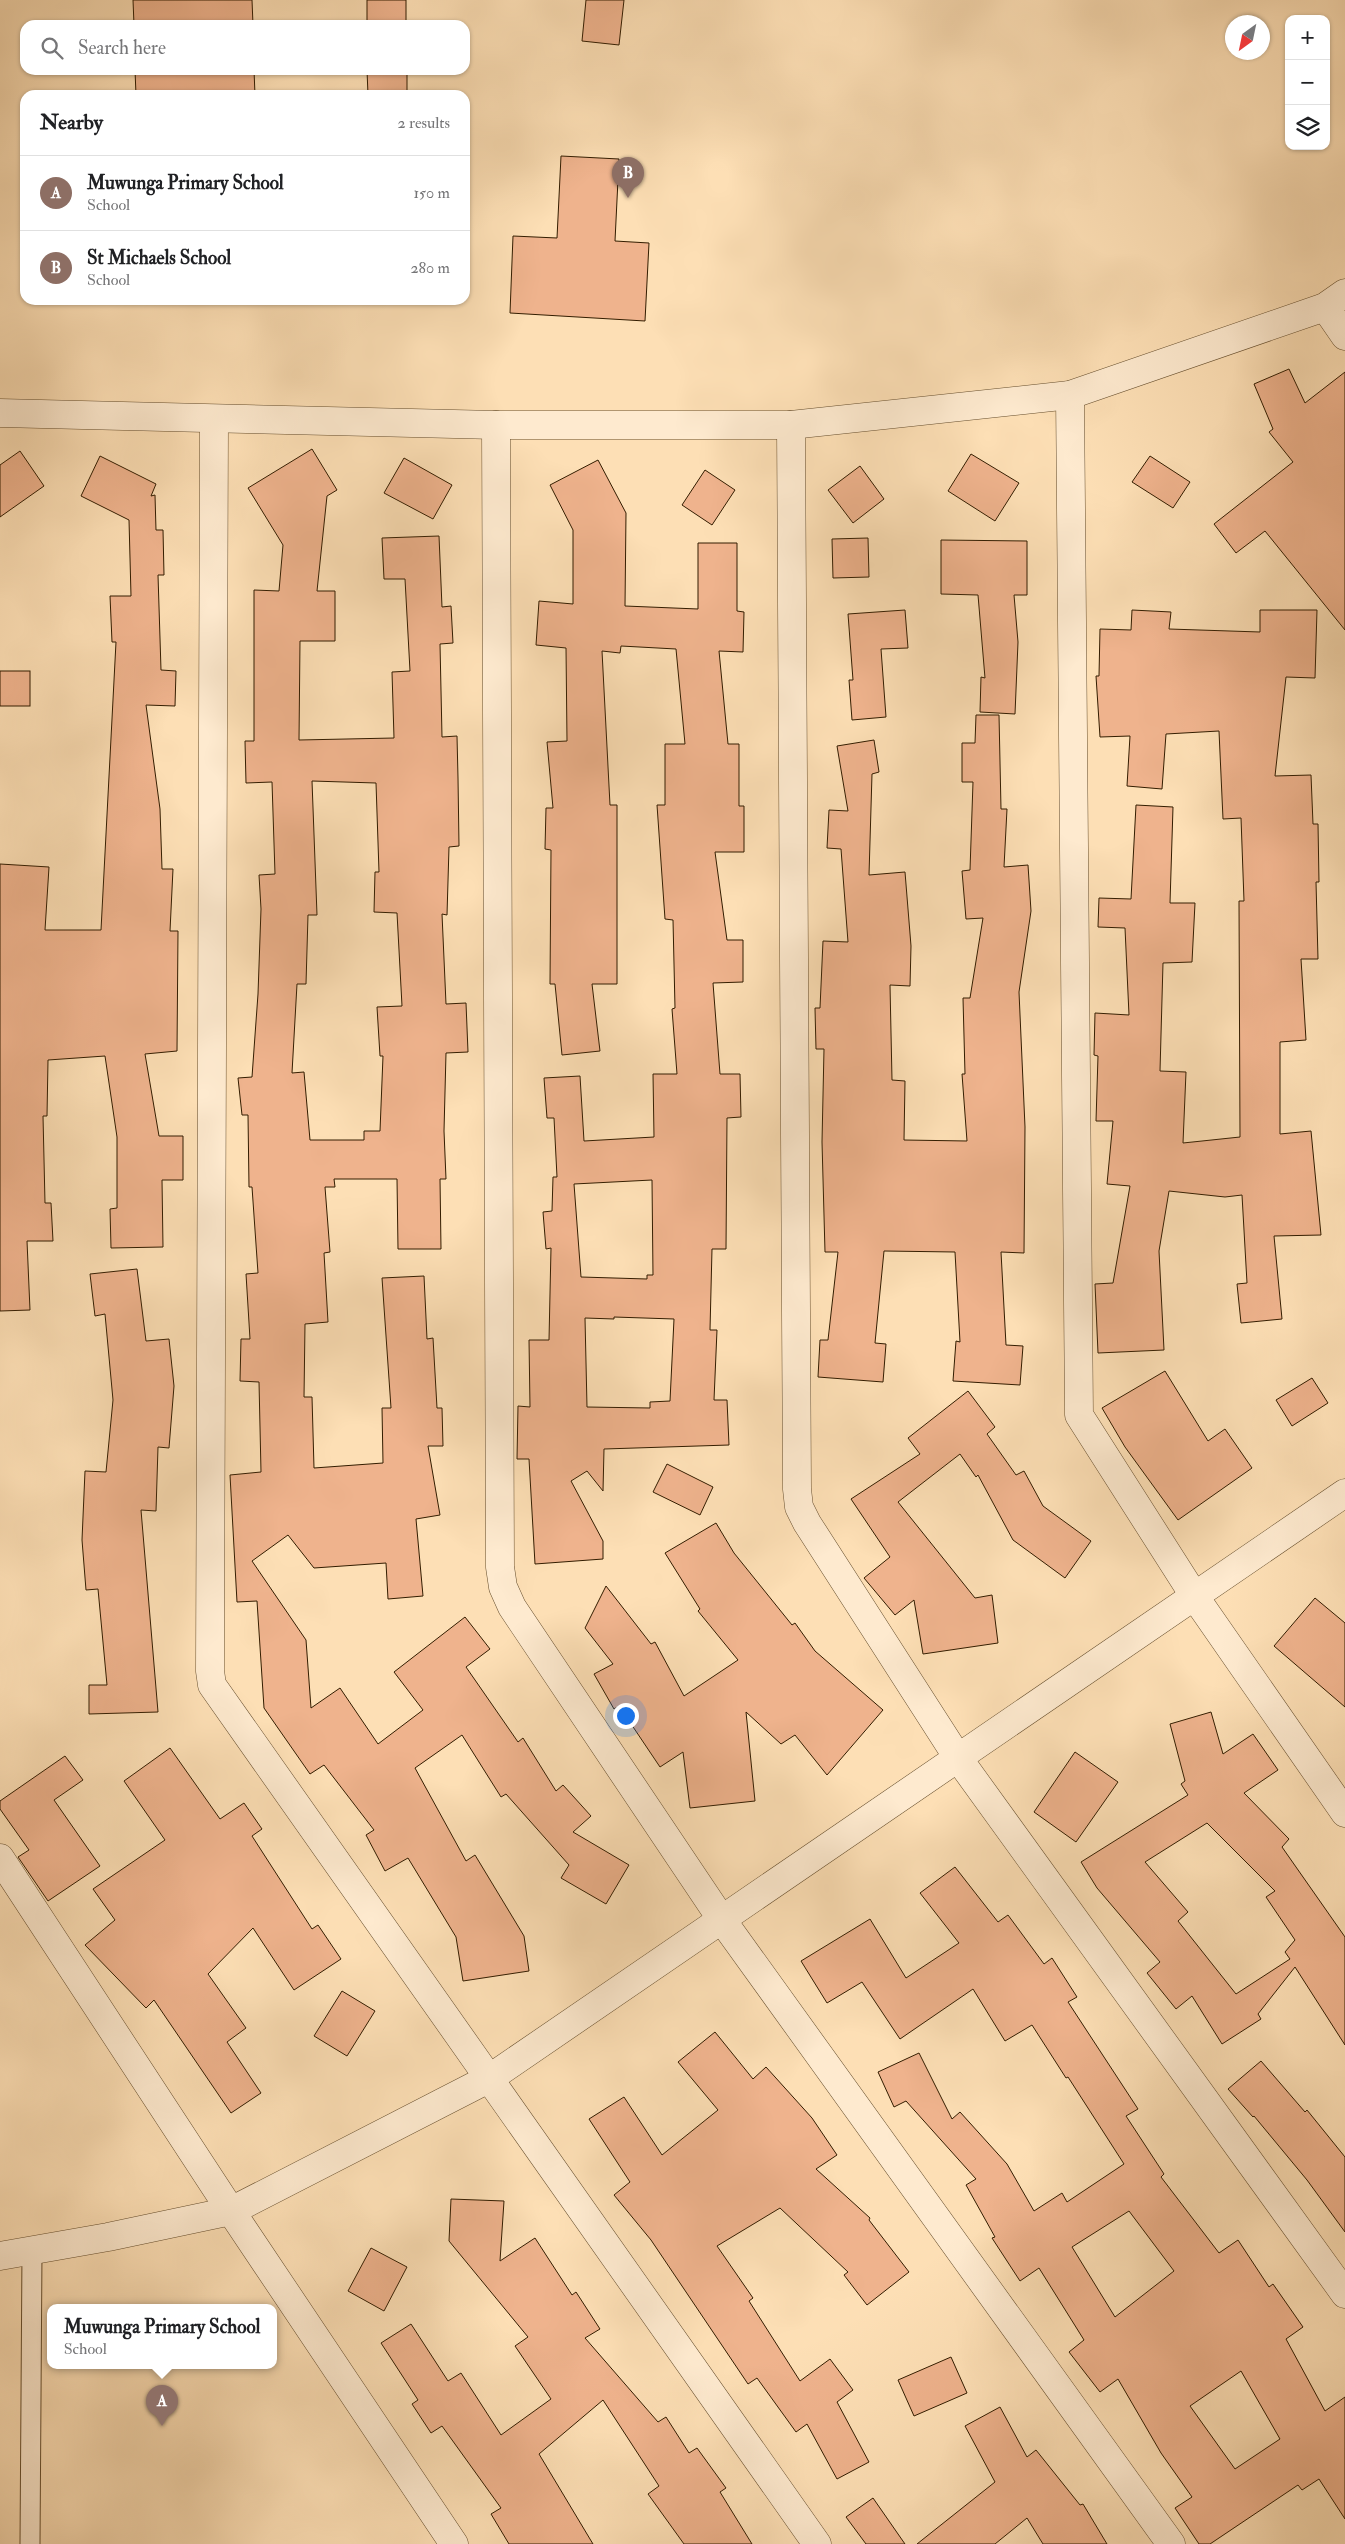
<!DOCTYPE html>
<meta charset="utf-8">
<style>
body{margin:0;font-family:"IM FELL Double Pica",serif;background:#f2f2f2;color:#202124}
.controls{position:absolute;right:15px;top:15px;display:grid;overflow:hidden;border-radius:10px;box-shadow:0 1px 4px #0004}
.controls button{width:45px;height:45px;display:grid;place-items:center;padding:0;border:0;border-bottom:1px solid #e0e0e0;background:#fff;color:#202124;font:25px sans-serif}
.compass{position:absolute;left:1225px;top:15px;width:45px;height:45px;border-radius:50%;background:#fff;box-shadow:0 1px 4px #0004;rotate:213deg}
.you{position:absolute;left:625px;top:1715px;width:18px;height:18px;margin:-12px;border:4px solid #fff;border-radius:50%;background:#1a73e8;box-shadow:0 0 0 8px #1a73e833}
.badge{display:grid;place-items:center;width:32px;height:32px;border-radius:50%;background:#2563eb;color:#fff;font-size:16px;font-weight:700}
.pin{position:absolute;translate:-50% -41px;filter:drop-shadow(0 1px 2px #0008)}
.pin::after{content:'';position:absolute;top:26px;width:18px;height:15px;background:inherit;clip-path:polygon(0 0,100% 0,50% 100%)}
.popup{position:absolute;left:47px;top:2304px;width:230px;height:65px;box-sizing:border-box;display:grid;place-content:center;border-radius:10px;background:#fff;filter:drop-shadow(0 1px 4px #0005);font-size:16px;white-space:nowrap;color:#757577}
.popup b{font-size:19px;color:#202124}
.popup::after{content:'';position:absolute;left:50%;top:100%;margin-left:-10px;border:10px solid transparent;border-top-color:#fff}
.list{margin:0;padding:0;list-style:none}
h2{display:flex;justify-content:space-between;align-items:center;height:65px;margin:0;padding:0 20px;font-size:21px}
h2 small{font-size:16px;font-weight:400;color:#757577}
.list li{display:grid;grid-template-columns:32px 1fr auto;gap:15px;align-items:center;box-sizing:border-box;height:75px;padding:0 20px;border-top:1px solid #e0e0e0}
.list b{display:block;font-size:19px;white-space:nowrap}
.list p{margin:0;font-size:16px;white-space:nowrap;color:#757577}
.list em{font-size:16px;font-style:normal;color:#757577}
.icon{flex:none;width:28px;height:28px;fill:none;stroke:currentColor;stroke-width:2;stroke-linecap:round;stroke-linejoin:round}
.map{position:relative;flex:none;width:1345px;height:2544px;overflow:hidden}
.search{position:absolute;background:#fff;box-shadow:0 1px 4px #0004;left:20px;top:20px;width:450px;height:55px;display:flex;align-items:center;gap:12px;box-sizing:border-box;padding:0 18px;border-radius:15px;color:#757577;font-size:19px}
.panel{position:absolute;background:#fff;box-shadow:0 1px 4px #0004;left:20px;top:90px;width:450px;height:215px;border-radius:15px}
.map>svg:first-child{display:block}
</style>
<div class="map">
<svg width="1345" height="2544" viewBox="0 0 1345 2544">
<rect width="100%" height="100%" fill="#fddfb5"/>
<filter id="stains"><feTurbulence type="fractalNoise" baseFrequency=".004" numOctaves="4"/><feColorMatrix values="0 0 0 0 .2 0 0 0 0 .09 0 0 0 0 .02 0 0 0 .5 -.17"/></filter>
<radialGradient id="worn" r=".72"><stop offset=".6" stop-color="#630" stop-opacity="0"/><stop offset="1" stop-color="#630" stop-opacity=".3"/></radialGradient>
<g fill="#efb38d" stroke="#331d00" fill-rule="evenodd">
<polygon points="133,0 252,0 253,25 134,25"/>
<rect x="367" y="0" width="39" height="25"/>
<polygon points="586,0 624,0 619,45 582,41"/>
<polygon points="135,70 254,70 255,95 136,95"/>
<polygon points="367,70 407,70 407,95 368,95"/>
<polygon points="561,156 619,159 615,241 649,243 645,321 510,313 513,236 557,238"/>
<polygon points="1289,369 1305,403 1345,372 1345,630 1265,531 1236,553 1214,524 1293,462 1269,432 1273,429 1254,384"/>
<path d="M312 449 337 490 327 496 317 591H335V641H300L299 740 394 738 392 672 410 671 405 579H384L382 538 439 536 442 607 451 606 453 643 440 644 442 737 457 736 458 778 459 846 449 847 447 915 442 914 446 1004 466 1003 468 1052 446 1053 444 1131 446 1179H440L441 1249H398L397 1179H334L335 1187H325L330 1252 324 1253 328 1322 305 1324 304 1397H312L314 1468 383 1463 382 1408H391L382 1278 424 1276 427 1339 433 1338 437 1408H442L443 1446H428L440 1515 416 1519 423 1596 388 1599 386 1563 314 1568 288 1535 252 1561 306 1640 311 1708 340 1688 378 1744 423 1710 394 1672 465 1617 490 1649 466 1667 518 1742 523 1738 556 1791 563 1785 591 1816 573 1832 629 1865 606 1904 561 1878 569 1865 506 1794 501 1797 462 1735 415 1768 466 1861 475 1855 524 1936 529 1971 463 1981 456 1937 408 1858 385 1871 366 1835 374 1830 324 1765 310 1774 264 1708 257 1601 237 1602 230 1475 261 1472 259 1382 240 1381 241 1339H250L246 1274 258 1273 252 1187H249L248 1115H242L238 1078 252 1077 258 994 261 909 259 875 275 874 272 782 246 783 245 741H254V590L279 591 283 545 248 488ZM312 781 376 783 379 872H375L374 912 397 913 402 1006 377 1007 380 1056H383L380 1131H364V1140H310L304 1072 292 1073 297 984H306L308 915H317Z"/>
<polygon points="20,451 44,486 0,517 0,465"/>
<polygon points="971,454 1019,483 995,521 948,491"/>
<polygon points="100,456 156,484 151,496 155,495 156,530 163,530 164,575 158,575 161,670 176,671 175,706 146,705 160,809 162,869 173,869 170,931 178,931 177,1051 145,1054 159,1136 183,1136 183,1180 162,1180 163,1247 111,1248 110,1209 117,1208 117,1137 105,1056 48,1060 47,1116 43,1116 45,1203 51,1203 53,1241 27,1241 30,1310 0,1311 0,864 49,867 45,930 101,930 116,642 112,642 110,596 131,596 129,520 81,496"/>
<polygon points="1150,456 1190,482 1173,508 1132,482"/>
<polygon points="404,458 452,485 433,519 384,493"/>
<path d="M598 460 626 513 625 606 698 609V543H737V611L744 612 743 652 719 651 728 744H739V806H744V852H715L727 940H743V982L713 983 720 1074H740L741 1117 727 1118 726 1249H712L710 1330H717L714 1400H727L729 1445 604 1449 603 1491 587 1471 571 1481 603 1541V1559L535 1564 529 1459H517L518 1406 530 1407 529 1340H549L551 1248 546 1249 543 1212 552 1211 553 1177H557L554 1118H547L544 1078 580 1076 584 1141 654 1137 653 1074H677L672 1009 675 1008 673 920 665 919 657 805H665V744H685L676 649 621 646 620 653 602 651 610 805H617V984H592L600 1051 562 1055 555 984H550L551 850 545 849 546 808H553L547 742 567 741 566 648 536 645 539 601 573 604V530L550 485ZM652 1180 653 1275H647V1279L581 1277 574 1184ZM614 1317 674 1319 670 1401 650 1402V1408L587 1407 585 1318 614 1319Z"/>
<polygon points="860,466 884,499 853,523 828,490"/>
<polygon points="705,470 735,490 712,525 682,505"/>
<polygon points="868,538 869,577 833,578 832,539"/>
<polygon points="941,540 1027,541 1027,595 1014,595 1018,642 1015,714 980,712 981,677 985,678 978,595 941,594"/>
<polygon points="905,610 908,648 881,649 886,717 852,720 849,680 853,680 848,614"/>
<polygon points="1132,610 1171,612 1169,629 1260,632 1260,610 1317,610 1315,678 1286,677 1275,776 1311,775 1313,824 1318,824 1319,882 1316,882 1318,959 1301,959 1306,1040 1280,1042 1280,1134 1311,1131 1321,1235 1274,1236 1282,1319 1241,1323 1237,1284 1247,1283 1242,1195 1225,1197 1169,1191 1159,1251 1164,1350 1098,1353 1095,1284 1113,1283 1130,1186 1107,1184 1113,1121 1096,1121 1098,1056 1094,1055 1095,1013 1129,1015 1125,928 1098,927 1099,898 1131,899 1136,805 1173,807 1170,903 1195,903 1192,962 1163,963 1160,1071 1186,1072 1183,1143 1240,1137 1239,901 1244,901 1241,818 1223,819 1219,731 1166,734 1162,789 1127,786 1130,736 1100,737 1096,676 1099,676 1100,629 1131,630"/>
<rect x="0" y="671" width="30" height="35"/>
<polygon points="976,715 999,715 1001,809 1007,809 1004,867 1028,865 1031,911 1019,992 1025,1127 1024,1253 1001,1252 1006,1345 1023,1346 1020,1385 953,1381 956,1341 960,1342 955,1252 884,1251 875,1343 886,1344 883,1382 818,1377 820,1340 828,1340 838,1252 825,1252 822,1142 824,1049 816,1049 815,1008 820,1008 823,941 848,942 841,849 827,848 829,810 848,811 837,746 874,740 879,772 872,774 869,875 905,872 911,946 910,986 890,985 892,1080 905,1081 904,1140 967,1141 962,1074 965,1074 963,998 970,998 983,918 966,919 962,871 970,870 973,782 962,782 962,743 975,743"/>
<polygon points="137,1269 146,1341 169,1339 174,1386 169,1448 158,1447 156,1511 141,1510 158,1712 89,1714 89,1685 107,1685 98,1589 86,1590 82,1540 85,1471 106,1472 113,1400 105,1314 95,1316 90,1274"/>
<polygon points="1165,1371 1208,1441 1225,1429 1252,1468 1178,1520 1125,1447 1102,1408"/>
<polygon points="1312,1378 1328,1403 1292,1426 1276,1400"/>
<polygon points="968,1391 995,1427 987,1434 1016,1475 1024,1471 1043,1506 1091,1541 1065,1578 1013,1540 978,1475 976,1477 960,1454 898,1502 975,1598 992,1595 998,1643 923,1654 914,1600 895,1615 864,1578 890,1557 851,1499 920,1454 908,1438"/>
<polygon points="667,1464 713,1487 700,1515 653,1492"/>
<polygon points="716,1523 734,1553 792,1625 795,1623 815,1651 883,1710 827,1775 795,1735 781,1744 746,1712 755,1801 690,1808 683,1752 660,1767 619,1706 614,1709 594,1674 613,1664 585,1628 606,1586 651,1644 655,1642 684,1696 738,1660 698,1611 700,1609 665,1553"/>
<polygon points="1315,1598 1345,1623 1345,1707 1274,1646"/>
<path d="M1211 1712 1223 1754 1253 1734 1278 1770 1244 1793 1289 1839 1282 1847 1345 1937V2045L1295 1967 1258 2014 1261 2019 1222 2044 1192 1996 1176 2009 1147 1973 1160 1962 1097 1888 1081 1862 1188 1795 1181 1784 1185 1781 1170 1724ZM1207 1823 1275 1891 1266 1897 1295 1940 1285 1952 1290 1959 1236 1994 1178 1921 1188 1912 1145 1862Z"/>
<polygon points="170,1748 220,1819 244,1803 262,1829 252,1836 312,1929 318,1925 341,1959 294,1990 253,1928 208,1974 246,2028 227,2042 261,2093 231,2113 154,2000 146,2008 85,1945 115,1920 93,1889 165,1840 124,1781"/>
<polygon points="1075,1752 1118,1782 1076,1842 1034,1812"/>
<polygon points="65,1756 83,1780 54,1800 100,1866 48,1901 18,1857 29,1850 0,1809 0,1801"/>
<path d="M955 1867 998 1922 1008 1915 1044 1964 1052 1958 1077 1997 1068 2002 1138 2109 1126 2116 1164 2174 1161 2177 1219 2253 1238 2240 1269 2287 1273 2284 1303 2327 1286 2339 1325 2411 1345 2397V2519L1319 2479 1302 2490 1298 2485 1210 2544H1199L1175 2508 1192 2497 1161 2453 1118 2379 1100 2392 1069 2352 1084 2340 1039 2268 1020 2281 992 2238 995 2237 966 2185 976 2179 906 2101 894 2107 878 2072 919 2053 952 2119 960 2112 1007 2164 1034 2211 1062 2193 1067 2202 1124 2164 1068 2077 1066 2078 1032 2025 1005 2041 973 1989 900 2039 862 1982 827 2003 801 1961 870 1919 906 1978 959 1943 920 1893ZM1129 2211 1174 2271 1115 2317 1072 2247ZM1241 2371 1280 2439 1235 2469 1190 2406Z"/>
<polygon points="342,1991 375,2011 347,2056 314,2036"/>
<polygon points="715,2032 753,2079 766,2067 812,2118 837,2155 816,2169 870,2218 869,2220 909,2272 867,2305 844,2275 848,2272 780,2208 717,2246 753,2298 749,2301 800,2381 830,2359 853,2390 837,2402 869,2462 837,2479 807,2424 796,2432 757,2378 748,2384 651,2240 614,2195 630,2182 589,2119 624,2097 662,2155 718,2110 678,2062"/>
<polygon points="1261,2061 1305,2112 1307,2110 1345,2157 1345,2232 1307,2180 1254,2116 1253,2117 1228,2089"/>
<polygon points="451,2199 504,2201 500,2261 535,2238 572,2295 576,2292 600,2329 585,2338 658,2422 666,2417 689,2453 697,2448 726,2488 720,2492 752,2544 684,2544 648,2494 659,2486 603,2400 539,2454 593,2544 509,2544 491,2514 501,2508 442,2426 431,2433 412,2404 418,2400 381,2343 411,2324 448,2381 461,2373 501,2435 551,2399 515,2346 528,2337 449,2241"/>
<polygon points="371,2248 407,2267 384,2311 348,2291"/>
<polygon points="951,2357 967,2393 914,2416 898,2380"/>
<polygon points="1000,2407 1027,2457 1036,2450 1080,2505 1083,2504 1107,2544 1043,2544 1027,2518 995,2544 917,2544 995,2482 965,2426"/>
<polygon points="873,2498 905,2544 866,2544 846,2517"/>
</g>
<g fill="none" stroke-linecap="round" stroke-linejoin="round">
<g stroke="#664e2d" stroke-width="21">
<polyline id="service" points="30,2544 32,2251"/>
</g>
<g stroke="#664e2d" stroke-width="29">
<g id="minor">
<polyline points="1325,307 1345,336"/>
<polyline points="1070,395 1079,1415 1195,1597 1345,1813"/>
<polyline points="0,413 496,425 791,425 797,1489 799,1507 807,1523 958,1758 1345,2294"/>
<polyline points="214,420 210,1671 212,1685 817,2544"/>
<polyline points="496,425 500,1567 503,1587 512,1607 722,1920 1171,2544"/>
<polyline points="791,425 1070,395 1325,307 1345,293"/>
<polyline points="0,1858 231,2211 454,2544"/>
<polyline points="0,2256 108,2237 231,2211 490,2078 1345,1493"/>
</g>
</g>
<use href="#service" stroke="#feeacf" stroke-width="19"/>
<use href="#minor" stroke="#feeacf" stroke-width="28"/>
</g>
<rect width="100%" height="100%" filter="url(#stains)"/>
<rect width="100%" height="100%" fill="url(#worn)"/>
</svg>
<div class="controls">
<button>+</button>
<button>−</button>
<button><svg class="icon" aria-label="layers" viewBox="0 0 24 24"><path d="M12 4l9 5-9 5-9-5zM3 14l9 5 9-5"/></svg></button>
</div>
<svg class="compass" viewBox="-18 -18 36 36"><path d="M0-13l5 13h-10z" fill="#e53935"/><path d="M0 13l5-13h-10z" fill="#757577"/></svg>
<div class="you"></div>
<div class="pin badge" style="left:162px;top:2426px;background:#8d6e63">A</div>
<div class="popup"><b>Muwunga Primary School</b>School</div>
<div class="pin badge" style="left:628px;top:198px;background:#8d6e63">B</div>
<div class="search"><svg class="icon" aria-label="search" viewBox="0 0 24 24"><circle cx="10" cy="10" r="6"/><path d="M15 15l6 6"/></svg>Search here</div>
<section class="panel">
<h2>Nearby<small>2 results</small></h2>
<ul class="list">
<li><span class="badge" style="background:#8d6e63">A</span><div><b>Muwunga Primary School</b><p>School</p></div><em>150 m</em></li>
<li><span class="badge" style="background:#8d6e63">B</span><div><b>St Michaels School</b><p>School</p></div><em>280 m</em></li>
</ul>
</section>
</div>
